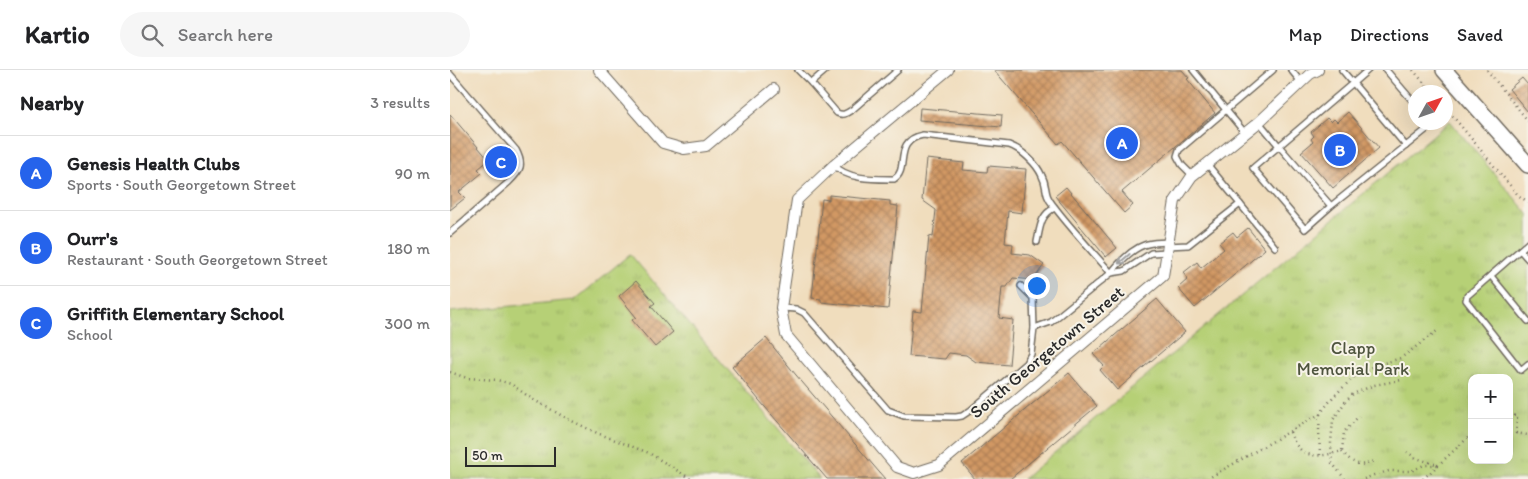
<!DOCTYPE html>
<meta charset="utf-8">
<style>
body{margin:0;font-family:Itim,sans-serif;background:#f6f6f6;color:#202124}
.controls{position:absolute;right:15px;bottom:15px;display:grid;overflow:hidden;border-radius:10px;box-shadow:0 5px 20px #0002}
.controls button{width:45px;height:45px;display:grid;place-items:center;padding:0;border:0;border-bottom:1px solid #e0e0e0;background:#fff;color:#202124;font:25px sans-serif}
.compass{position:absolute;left:958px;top:15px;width:45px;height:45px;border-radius:50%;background:#fff;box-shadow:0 5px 20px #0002;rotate:50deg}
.scale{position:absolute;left:15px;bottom:12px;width:91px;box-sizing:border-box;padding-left:5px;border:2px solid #2b2b2b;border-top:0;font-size:14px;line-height:18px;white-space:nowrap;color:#2b2b2b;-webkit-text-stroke:4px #f7f3e8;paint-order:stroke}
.you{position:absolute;left:586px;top:215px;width:18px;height:18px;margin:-12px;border:4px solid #fff;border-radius:50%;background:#1a73e8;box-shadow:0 0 0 8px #1a73e833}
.badge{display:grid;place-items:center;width:32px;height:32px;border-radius:50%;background:#2563eb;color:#fff;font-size:16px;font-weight:700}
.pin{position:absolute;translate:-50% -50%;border:2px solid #fff;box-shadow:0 1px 5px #0006}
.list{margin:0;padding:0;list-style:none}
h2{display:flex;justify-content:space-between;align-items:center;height:65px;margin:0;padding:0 20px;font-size:21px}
h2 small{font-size:16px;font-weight:400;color:#757577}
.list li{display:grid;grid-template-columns:32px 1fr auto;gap:15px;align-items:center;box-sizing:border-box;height:75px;padding:0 20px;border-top:1px solid #e0e0e0}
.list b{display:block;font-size:19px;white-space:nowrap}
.list p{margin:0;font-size:16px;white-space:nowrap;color:#757577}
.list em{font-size:16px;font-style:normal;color:#757577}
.icon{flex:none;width:28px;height:28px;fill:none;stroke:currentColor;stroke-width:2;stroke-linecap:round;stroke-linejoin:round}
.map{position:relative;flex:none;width:1078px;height:409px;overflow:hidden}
header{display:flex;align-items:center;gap:30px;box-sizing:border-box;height:70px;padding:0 25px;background:#fff;border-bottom:1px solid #e0e0e0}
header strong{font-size:24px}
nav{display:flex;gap:28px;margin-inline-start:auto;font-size:18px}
.search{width:350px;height:45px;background:#f6f6f6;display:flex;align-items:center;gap:12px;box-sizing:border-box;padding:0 18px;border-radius:28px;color:#757577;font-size:19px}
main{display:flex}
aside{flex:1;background:#fff}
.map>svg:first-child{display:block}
</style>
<header>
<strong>Kartio</strong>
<div class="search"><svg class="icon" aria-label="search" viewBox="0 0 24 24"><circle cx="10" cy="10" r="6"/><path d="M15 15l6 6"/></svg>Search here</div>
<nav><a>Map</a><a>Directions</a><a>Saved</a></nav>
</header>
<main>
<aside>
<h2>Nearby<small>3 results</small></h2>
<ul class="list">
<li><span class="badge">A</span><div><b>Genesis Health Clubs</b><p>Sports · South Georgetown Street</p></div><em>90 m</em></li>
<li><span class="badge">B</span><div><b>Ourr's</b><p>Restaurant · South Georgetown Street</p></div><em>180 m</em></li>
<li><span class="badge">C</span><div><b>Griffith Elementary School</b><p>School</p></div><em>300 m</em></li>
</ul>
</aside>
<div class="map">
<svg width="1078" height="409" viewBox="0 0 1078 409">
<defs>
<pattern id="park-tufts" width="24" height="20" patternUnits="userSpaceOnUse" patternTransform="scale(1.25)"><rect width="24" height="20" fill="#b6d076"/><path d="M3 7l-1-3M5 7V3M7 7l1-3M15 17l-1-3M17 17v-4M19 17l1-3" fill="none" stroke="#9db366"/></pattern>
<pattern id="building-cross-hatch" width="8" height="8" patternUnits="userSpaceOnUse" patternTransform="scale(1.25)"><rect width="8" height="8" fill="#d19864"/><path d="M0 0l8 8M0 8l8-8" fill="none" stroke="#aa7c53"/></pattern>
</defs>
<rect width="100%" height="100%" fill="#f7f3e8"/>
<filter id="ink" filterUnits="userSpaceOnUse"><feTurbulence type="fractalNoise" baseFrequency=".02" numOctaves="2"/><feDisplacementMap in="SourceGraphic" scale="10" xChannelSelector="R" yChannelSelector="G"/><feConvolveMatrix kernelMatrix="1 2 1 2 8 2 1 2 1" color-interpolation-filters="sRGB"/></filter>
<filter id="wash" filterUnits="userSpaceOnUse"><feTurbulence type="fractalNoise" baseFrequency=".0096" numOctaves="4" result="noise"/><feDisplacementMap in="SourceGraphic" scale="20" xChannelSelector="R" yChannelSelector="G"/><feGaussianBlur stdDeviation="1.12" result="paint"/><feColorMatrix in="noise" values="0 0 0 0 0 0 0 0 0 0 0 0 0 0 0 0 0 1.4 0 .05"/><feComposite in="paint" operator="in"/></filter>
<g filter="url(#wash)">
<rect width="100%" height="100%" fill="#f0ddbd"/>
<g fill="url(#park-tufts)" stroke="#707e50" fill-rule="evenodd">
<path d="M1000 51 1078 144V409H573ZM1022 308H1059V390H1022Z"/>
<polygon points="180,184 370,409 0,409 0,242 125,230"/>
</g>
<g id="blocks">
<g fill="url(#building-cross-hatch)">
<polygon points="544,0 732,0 739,8 737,9 765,43 672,122 683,135 674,143 612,71 608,74"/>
<polygon points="1072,8 1078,15 1078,42 1059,19"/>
<polygon points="470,38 552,45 551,57 469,50"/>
<polygon points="898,42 929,78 883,118 851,82 863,72 861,69 864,66 861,62 877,48 881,52 884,49 887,52"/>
<polygon points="0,44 39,90 28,99 32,103 9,122 15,128 0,140"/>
<polygon points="476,89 514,93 513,100 537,102 538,96 576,99 572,143 558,141 555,173 563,174 562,183 580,185 594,195 583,210 563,208 557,217 552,217 549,248 563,250 559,295 526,292 516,285 499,283 495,289 459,286 463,241 472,242 479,166 483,167 486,140 472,130"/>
<polygon points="616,117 667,178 656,187 605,126"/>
<polygon points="379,125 440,131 440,135 448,136 438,239 371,232 371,229 362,228 372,129 379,130"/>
<polygon points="798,158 815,179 745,238 728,218 738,209 733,203 747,192 751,198 774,179 769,173 783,162 787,167"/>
<polygon points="186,211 205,233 201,236 223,262 205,277 182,250 186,247 169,226"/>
<polygon points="707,229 735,262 667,320 650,300 654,296 643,284"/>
<polygon points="316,268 346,305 435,409 377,409 309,330 282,297"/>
<polygon points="619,303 647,336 560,409 525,409 512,393"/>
</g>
</g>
</g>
<g filter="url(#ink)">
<use href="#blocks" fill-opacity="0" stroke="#70695e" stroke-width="1"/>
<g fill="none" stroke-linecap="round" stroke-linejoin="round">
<g stroke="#70695e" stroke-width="8">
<g id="lane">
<path d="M348 0 361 13 387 43C394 46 397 43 403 39L448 0"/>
<polyline points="743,0 795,63"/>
<polyline points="841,0 851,12"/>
<polyline points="918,0 903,13 956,76"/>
<polyline points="936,0 966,35"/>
<path d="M0 4 66 80C74 95 71 100 59 112L0 163"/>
<polyline points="361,13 376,0"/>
<polyline points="809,52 829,76 903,13 892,0"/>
<polyline points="742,105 732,95 727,86 729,80 823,0"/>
<polyline points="790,134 825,177"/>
<polyline points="881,136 855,159 803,98 829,76 881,136 982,55 980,52"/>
<path d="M587 172C590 159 590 144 605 138"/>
<polyline points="1078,173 1017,226 1016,230 1071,300 1078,294"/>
<polyline points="717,176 738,175 790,134 757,94"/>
<polyline points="1070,180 1078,189"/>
<path d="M717 182 701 183 674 201 661 203C669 193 682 179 694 175 702 172 710 173 718 172"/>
<polyline points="1041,206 1078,251"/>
<polyline points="571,216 583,228 584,258"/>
<path d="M332 238 346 239 354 243 438 340 454 346 506 347 512 346 521 340 576 293 581 284 584 258 601 252 661 203C642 181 621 159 603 135 593 123 598 117 592 106 587 94 571 79 559 75L473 65C442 71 460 100 444 109 425 109 397 110 384 95"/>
</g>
</g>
<g stroke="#70695e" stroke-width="12">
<g id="street">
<polyline points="149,0 213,73 234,79 256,76 324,19"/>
<polyline points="498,0 384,95 347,130 331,238 336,265 447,397 464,403 489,395 713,206 725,131 742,106 809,52 860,4 868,0"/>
</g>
</g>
<g stroke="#70695e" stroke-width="18">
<polyline id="secondary" points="994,0 1078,95"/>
</g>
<g stroke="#70695e" stroke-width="2.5" stroke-dasharray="1 4" stroke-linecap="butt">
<polyline points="963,0 982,22"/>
<polyline points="1037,0 1078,51"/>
<polyline points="996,38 1068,125 1078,132"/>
<polyline points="0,302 17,308 47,310 61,314 82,329 118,349 147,363 199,383 241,409"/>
<polyline points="1059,345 1067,346 1066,363 1078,365"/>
<path d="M840 362C849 390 868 388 892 381L894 362 909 346"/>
<path d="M892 381C900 392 911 399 923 391"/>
<polyline points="870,385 869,360 870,344"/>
<polyline points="757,409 870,344 883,327 906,305 924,296 951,288 987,261"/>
<polyline points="895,409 882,393 881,373 883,350 895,332 903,324 924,315 952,310"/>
<polyline points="914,409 924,405 939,401 961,401 974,395 988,395 966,388 957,382"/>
<polyline points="973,409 1022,364"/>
</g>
<use href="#lane" stroke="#fff" stroke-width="5"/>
<use href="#street" stroke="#fff" stroke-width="10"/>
<use href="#secondary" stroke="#fff" stroke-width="15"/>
</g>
<defs><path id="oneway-shaft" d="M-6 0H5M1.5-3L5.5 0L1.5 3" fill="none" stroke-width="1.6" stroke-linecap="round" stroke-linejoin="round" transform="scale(1.25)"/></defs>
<use stroke="#a0a0a0" href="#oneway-shaft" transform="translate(674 189) rotate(139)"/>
</g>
<g text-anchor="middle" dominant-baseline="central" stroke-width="4" stroke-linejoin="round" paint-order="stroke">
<g font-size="18" fill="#4e543e" stroke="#f7f3e8">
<text x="903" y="278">Clapp<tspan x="903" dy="21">Memorial Park</tspan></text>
</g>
<g font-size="18" fill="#2b2b2b" stroke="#f7f3e8">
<text transform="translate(597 282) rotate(-40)">South Georgetown Street</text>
</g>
</g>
</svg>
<div class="controls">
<button>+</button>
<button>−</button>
</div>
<svg class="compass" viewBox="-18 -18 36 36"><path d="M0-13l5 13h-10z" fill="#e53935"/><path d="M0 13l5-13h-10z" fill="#757577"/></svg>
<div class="scale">50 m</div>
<div class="you"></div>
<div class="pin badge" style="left:672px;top:73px">A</div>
<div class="pin badge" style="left:890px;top:80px">B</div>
<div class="pin badge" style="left:51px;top:92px">C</div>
</div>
</main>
